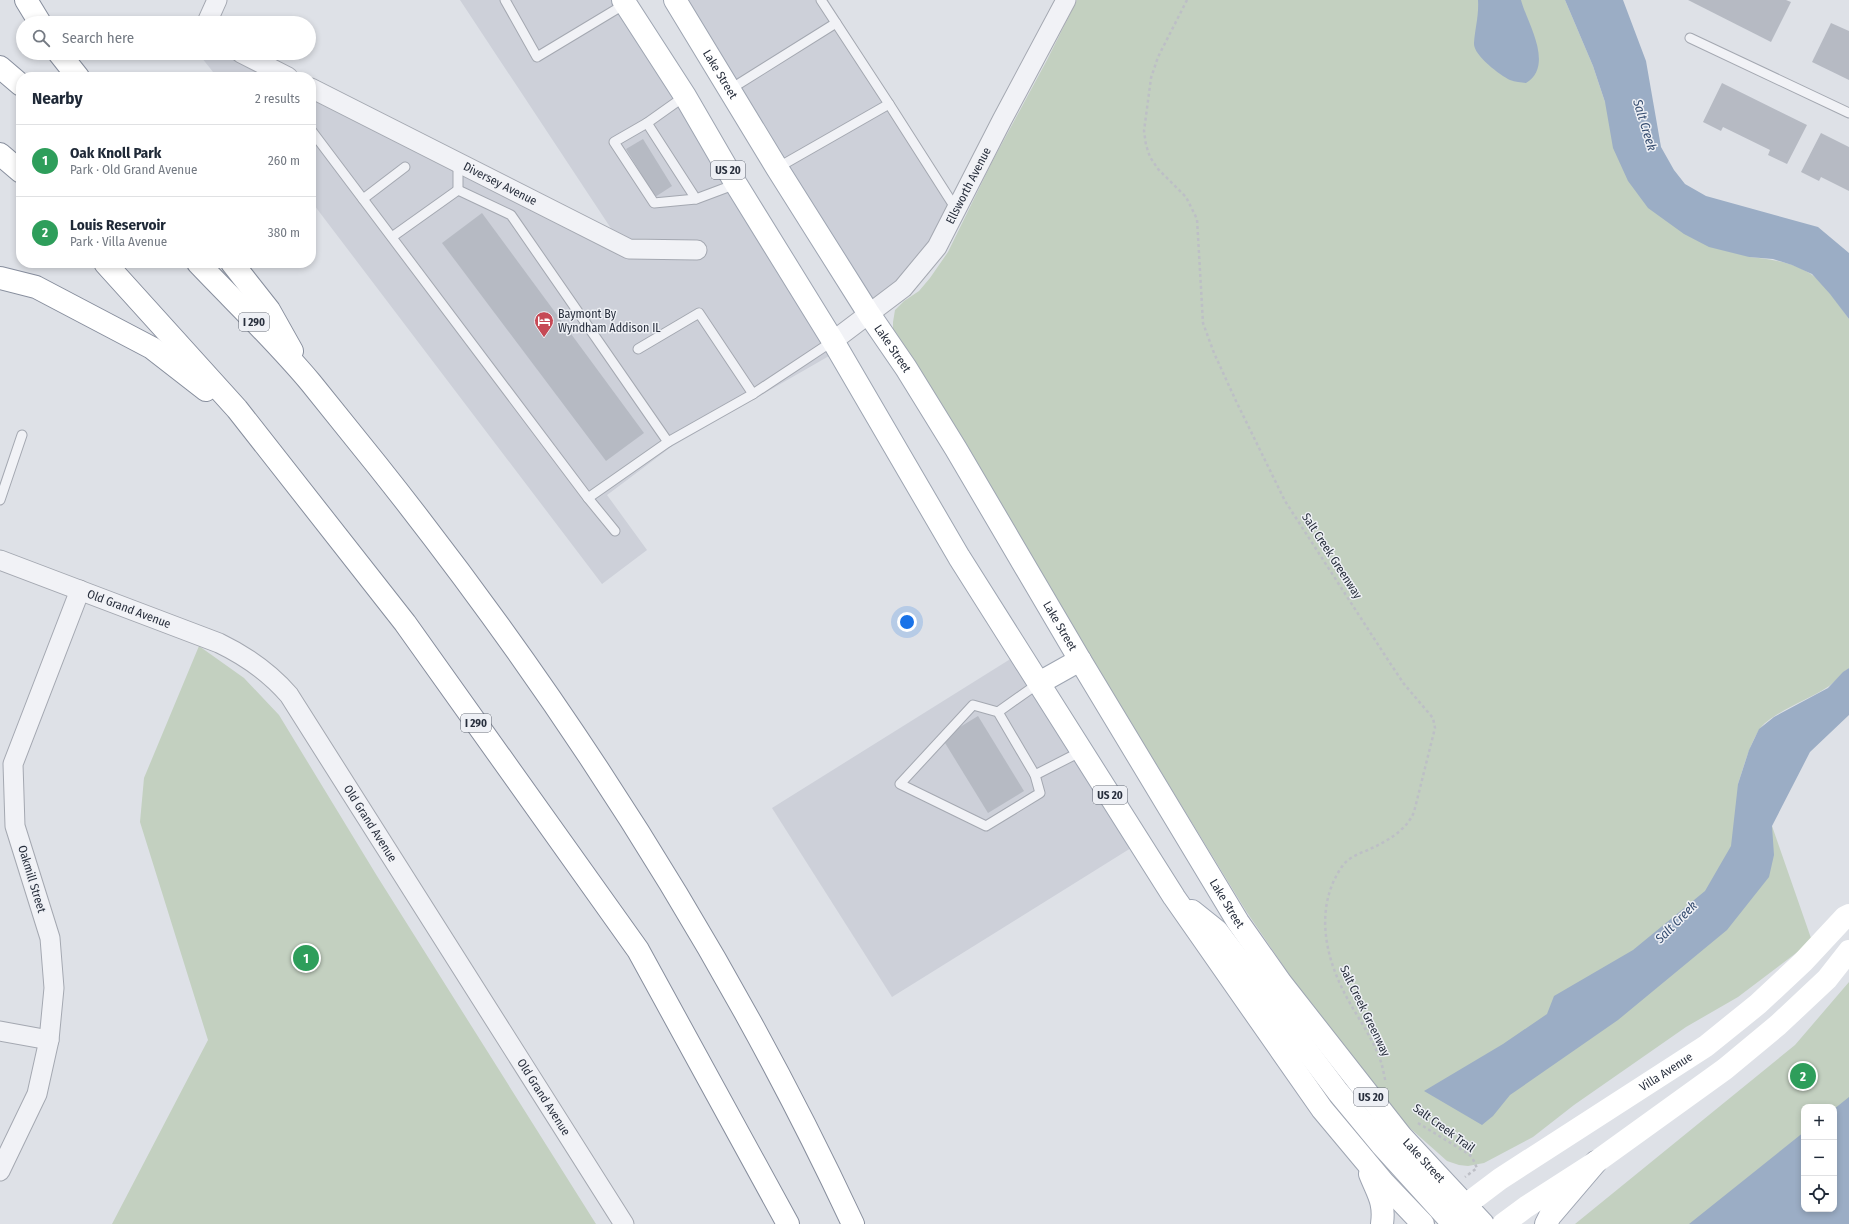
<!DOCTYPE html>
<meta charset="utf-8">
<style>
body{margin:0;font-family:"Fira Sans Condensed",sans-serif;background:#f2f2f3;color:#1f2937}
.controls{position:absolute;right:12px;bottom:12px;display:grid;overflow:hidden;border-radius:8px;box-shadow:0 2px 6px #0003}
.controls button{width:36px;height:36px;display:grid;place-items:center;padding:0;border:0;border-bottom:1px solid #e0e1e3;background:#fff;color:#1f2937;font:20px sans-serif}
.you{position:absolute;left:907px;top:622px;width:14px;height:14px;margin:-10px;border:3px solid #fff;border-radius:50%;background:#1a73e8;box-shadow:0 0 0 6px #1a73e833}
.badge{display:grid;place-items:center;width:26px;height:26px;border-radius:50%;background:#c64955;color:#fff;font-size:13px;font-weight:700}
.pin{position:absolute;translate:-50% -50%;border:2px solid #fff;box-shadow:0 1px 4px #0006}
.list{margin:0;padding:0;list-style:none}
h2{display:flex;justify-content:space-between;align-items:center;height:52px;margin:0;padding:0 16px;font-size:17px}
h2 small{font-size:13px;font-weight:400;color:#747a83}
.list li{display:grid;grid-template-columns:26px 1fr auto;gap:12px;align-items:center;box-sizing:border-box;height:72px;padding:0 16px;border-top:1px solid #e0e1e3}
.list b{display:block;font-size:15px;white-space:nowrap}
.list p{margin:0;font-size:13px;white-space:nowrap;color:#747a83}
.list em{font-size:13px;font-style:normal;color:#747a83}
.icon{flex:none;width:22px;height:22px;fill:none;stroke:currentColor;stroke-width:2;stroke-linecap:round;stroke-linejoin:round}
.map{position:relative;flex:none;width:1849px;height:1224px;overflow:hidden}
.search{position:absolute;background:#fff;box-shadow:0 2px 6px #0003;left:16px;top:16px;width:300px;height:44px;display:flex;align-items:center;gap:10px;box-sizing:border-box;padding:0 14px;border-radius:22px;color:#747a83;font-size:15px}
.panel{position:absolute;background:#fff;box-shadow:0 2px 6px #0003;left:16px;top:72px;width:300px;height:196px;border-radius:16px}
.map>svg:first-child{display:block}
</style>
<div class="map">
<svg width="1849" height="1224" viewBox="0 0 1849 1224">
<rect width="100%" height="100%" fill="#dee1e7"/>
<g fill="#cdd0d9">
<polygon points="460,0 615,0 836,352 671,447 607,495 647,550 602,584 311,201 311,85 618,239"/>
<polygon points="681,0 828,0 955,202 934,243 900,283 870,306"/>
<polygon points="198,53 248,53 295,77 217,77"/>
<polygon points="1012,658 1131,848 892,997 772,808"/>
</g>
<g fill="#c3d0c0" fill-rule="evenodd">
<path d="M1077 0H1565L1593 66 1605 102 1749 257C1771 259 1793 262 1811 274 1825 284 1839 305 1849 319V668C1840 674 1835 683 1826 688 1810 699 1769 714 1759 730 1749 746 1744 766 1738 784L1772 826 1812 941 1738 997 1686 1027 1574 1105 1533 1137 1484 1163 1468 1166 1459 1165 1447 1161 1402 1121 1308 1002 1246 911 893 334V322L895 310 904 301 919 291 930 278 948 252 992 162 1047 60Z"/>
<polygon points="199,646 244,678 279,715 377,876 596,1224 112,1224 208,1040 140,822 144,778"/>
<path d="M1849 982V1224H1575L1795 1045ZM1804 1107H1834V1209H1804Z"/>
</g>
<g fill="#9badc5">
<path d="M1478 0H1521C1527 23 1555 65 1526 83 1521 82 1515 82 1510 80 1500 75 1473 55 1474 43 1475 28 1479 16 1478 0Z"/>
<polygon points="1565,0 1623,0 1646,61 1661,147 1674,170 1685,184 1706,196 1818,227 1849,253 1849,319 1830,294 1812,274 1792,265 1773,259 1749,257 1709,247 1684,234 1648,208 1628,181 1613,148 1605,102 1593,66"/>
<polygon points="1849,668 1849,715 1810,752 1772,826 1774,855 1769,877 1727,930 1618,1020 1510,1095 1493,1116 1482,1125 1424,1091 1503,1044 1547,1014 1554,996 1633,950 1705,891 1731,846 1738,784 1749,750 1759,729 1774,717 1828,688 1843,672"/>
<polygon points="1849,1097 1849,1224 1689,1224 1804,1132 1804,1209 1834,1209 1834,1109"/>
</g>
<g fill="#b6bac3">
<polygon points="1688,0 1786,0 1791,2 1771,42"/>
<polygon points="1831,23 1849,31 1849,80 1812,62"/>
<polygon points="1722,83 1807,125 1787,164 1768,155 1770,150 1723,127 1721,131 1703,122"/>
<polygon points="1821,133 1849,147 1849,191 1821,177 1819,181 1801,172"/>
<polygon points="643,139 672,186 655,197 626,149"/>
<polygon points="482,213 644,433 606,461 442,243"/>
<polygon points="978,716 1024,791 988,813 942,738"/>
</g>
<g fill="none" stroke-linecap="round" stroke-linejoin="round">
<g stroke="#a4a8b1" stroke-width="11">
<g id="lane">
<polyline points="505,0 537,57 625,4"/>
<polyline points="1690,38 1849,113"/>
<polyline points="729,90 836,23"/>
<polyline points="685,96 647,123 696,199 736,184"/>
<polyline points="889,104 956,209"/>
<polyline points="647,123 614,142 654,203 696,199"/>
<polyline points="311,130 588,498 668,442 753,394 833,341"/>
<polyline points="777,168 889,104 821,0"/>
<polyline points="458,190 511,215 668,442"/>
<polyline points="458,190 458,163"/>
<polyline points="363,199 405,167"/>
<polyline points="392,237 458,190"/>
<polyline points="638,349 699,313 753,394"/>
<polyline points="588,498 615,531"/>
<polyline points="0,500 22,435"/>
<polygon points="973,705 998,712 1035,775 1040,793 986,826 900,784"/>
<polyline points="998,712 1039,683"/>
<polyline points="1035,775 1082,751"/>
</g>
</g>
<g stroke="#a4a8b1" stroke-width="21">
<g id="street">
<polyline points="208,23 208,20 217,0"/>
<polyline points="241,53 288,77"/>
<path id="s1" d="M311 88 629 249 697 250"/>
<path id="s2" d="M833 341 903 288 937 247 1002 120 1066 0"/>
<path id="s3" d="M0 560 219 643C246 656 270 673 289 695L624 1224"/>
<polyline points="0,1031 49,1040"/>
<polyline points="0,1171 37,1094 49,1040 54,988 50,938 15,826 13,764 80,590"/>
</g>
</g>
<g stroke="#9ea5b2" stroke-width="24">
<g id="primary">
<polyline points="623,0 685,96 736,184 833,341 959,557 1174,897 1322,1109 1383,1182 1423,1224"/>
<path id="s5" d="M675 0 777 168 869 314 906 368 956 449 1080 660 1238 922 1281 983 1401 1136 1483 1224"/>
<polyline points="1039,683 1080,660"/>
<polyline points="1192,911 1217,931 1338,1092 1381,1144 1448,1218 1466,1224"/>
<path d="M1370 1174C1378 1194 1385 1202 1382 1224"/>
<polyline points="1546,1224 1550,1216 1596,1162"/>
</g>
</g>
<g stroke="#878e9d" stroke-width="24">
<g id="highway">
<polyline points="26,0 40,23"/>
<polyline points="59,53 78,77"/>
<polyline points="0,67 21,85"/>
<polyline points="0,154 21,172"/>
<polyline points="105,263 237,409 405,623 638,950 788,1224"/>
<path d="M198 263C236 303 276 341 311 383 333 410 355 438 377 465 564 700 726 952 853 1224"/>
<polyline points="232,263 269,310 292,351"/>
<polyline points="0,278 36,287 152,348 206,390"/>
</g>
</g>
<g stroke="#bdbfc6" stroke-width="2.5" stroke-dasharray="3 3" stroke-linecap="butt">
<path d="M1187 0 1158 57 1151 78 1144 131 1146 145 1150 157 1158 169 1186 197 1197 219 1203 323 1214 353 1236 401 1285 501 1388 660 1404 684 1433 718 1435 728 1414 812C1406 831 1387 841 1368 850 1358 854 1347 858 1341 868 1317 904 1323 948 1341 986 1353 1012 1372 1035 1381 1062 1383 1068 1384 1076 1386 1083"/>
<polyline points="1418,1123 1467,1153 1472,1157 1477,1168 1465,1177"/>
</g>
<use href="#lane" stroke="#f1f2f6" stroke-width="9"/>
<use href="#street" stroke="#f1f2f6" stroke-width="19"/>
<g stroke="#fff" stroke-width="22">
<path id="s4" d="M1451 1216 1500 1179 1706 1046 1758 1004 1803 962 1845 917 1849 915"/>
<polyline points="1503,1224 1526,1207 1596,1162 1725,1069 1778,1025 1827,979 1849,951"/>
</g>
<use href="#primary" stroke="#fff" stroke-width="22"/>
<use href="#highway" stroke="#fff" stroke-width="22"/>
</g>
<defs>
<g id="hotel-pin" transform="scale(1)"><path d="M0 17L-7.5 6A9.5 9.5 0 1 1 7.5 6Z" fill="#c64955" stroke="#eef0f5"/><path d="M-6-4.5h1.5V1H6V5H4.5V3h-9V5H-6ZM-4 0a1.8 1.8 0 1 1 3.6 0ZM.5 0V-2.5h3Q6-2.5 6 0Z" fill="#fff"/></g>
</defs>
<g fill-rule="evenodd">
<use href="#hotel-pin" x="544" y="321"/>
</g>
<g text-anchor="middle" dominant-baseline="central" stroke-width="3" stroke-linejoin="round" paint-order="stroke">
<g fill="#eef0f5" stroke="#636974" stroke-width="1">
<rect x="711" y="161" width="34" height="18" rx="3"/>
<rect x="239" y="313" width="30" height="18" rx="3"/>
<rect x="461" y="714" width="30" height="18" rx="3"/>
<rect x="1093" y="786" width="34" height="18" rx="3"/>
<rect x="1354" y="1088" width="34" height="18" rx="3"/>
</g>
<g font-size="11" font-weight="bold" fill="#282f3d">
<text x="728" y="170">US 20</text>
<text x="254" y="322">I 290</text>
<text x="476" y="723">I 290</text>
<text x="1110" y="795">US 20</text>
<text x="1371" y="1097">US 20</text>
</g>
<g font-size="12" fill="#282f3d" stroke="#eef0f5">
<text stroke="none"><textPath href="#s5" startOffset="87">Lake Street</textPath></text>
<text stroke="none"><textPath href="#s1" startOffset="212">Diversey Avenue</textPath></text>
<text stroke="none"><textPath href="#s2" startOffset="210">Ellsworth Avenue</textPath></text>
<text stroke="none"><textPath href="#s5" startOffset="411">Lake Street</textPath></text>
<text transform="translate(1332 556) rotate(57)">Salt Creek Greenway</text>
<text stroke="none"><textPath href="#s3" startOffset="138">Old Grand Avenue</textPath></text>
<text stroke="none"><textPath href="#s5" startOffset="735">Lake Street</textPath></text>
<text stroke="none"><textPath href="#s3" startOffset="474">Old Grand Avenue</textPath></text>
<text transform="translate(32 879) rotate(73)">Oakmill Street</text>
<text stroke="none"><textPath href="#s5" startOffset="1059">Lake Street</textPath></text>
<text transform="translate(1365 1011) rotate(64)">Salt Creek Greenway</text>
<text stroke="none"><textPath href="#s4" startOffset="259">Villa Avenue</textPath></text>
<text stroke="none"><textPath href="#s3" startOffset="798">Old Grand Avenue</textPath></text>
<text transform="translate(1444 1128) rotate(36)">Salt Creek Trail</text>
<text stroke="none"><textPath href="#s5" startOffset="1383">Lake Street</textPath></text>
</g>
<g font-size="12" fill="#282f3d" stroke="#eef0f5" text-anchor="start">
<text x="558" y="314">Baymont By<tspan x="558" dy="14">Wyndham Addison IL</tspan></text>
</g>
<g font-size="13" font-style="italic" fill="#354c6f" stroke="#eef0f5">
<text transform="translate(1645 125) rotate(73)">Salt Creek</text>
<text transform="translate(1676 922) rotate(-45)">Salt Creek</text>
</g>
</g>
</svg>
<div class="controls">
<button>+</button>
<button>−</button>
<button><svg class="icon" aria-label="locate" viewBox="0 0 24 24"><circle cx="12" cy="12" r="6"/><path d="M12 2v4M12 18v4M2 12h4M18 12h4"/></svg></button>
</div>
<div class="you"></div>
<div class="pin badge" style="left:306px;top:958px;background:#2e9e5b">1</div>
<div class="pin badge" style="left:1803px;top:1076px;background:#2e9e5b">2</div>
<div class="search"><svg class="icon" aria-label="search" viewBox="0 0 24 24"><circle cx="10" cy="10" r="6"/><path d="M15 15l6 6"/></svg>Search here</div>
<section class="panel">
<h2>Nearby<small>2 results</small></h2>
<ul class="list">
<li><span class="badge" style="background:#2e9e5b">1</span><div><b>Oak Knoll Park</b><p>Park · Old Grand Avenue</p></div><em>260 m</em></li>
<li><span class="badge" style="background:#2e9e5b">2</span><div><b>Louis Reservoir</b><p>Park · Villa Avenue</p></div><em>380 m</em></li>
</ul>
</section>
</div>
